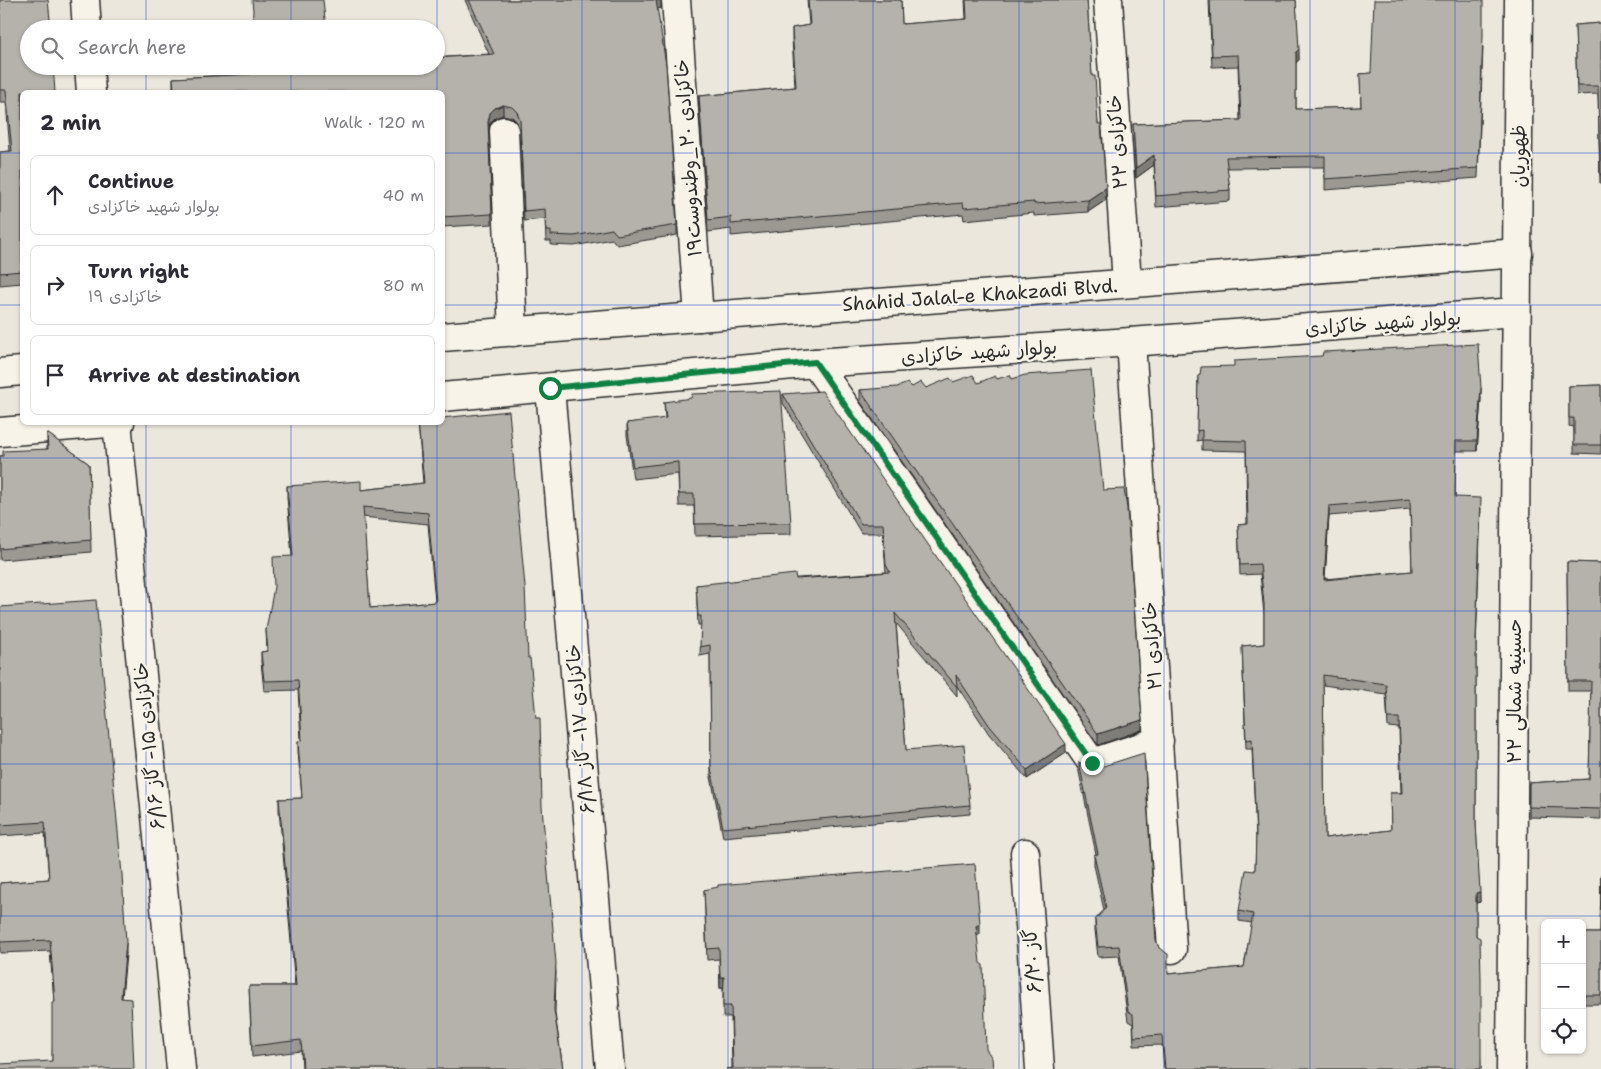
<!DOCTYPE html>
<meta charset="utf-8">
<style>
body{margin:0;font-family:"Shantell Sans","Playpen Sans Arabic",sans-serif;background:#f7f7f7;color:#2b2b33}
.controls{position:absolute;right:15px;bottom:15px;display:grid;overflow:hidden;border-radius:8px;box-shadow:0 1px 4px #0004}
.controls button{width:45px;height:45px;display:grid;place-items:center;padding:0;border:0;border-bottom:1px solid #e1e1e2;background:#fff;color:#2b2b33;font:25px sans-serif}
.stop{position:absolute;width:15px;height:15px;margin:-11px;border:4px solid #0b8043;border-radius:50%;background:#fff}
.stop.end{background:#0b8043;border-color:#fff;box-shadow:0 1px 5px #0008}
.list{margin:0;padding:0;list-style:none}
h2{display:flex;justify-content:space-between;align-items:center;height:65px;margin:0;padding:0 20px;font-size:21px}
h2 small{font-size:16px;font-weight:400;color:#7c7c81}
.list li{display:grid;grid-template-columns:32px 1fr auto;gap:15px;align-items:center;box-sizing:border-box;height:80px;margin:0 10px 10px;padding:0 10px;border:1px solid #e1e1e2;border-radius:8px}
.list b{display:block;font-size:19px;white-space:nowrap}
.list p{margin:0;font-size:16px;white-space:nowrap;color:#7c7c81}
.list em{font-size:16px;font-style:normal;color:#7c7c81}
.icon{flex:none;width:28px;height:28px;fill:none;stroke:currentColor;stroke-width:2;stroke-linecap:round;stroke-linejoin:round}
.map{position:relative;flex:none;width:1601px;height:1069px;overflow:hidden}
.search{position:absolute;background:#fff;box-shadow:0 1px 4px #0004;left:20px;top:20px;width:425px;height:55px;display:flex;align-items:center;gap:12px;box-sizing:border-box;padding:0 18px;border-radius:28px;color:#7c7c81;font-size:19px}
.panel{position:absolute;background:#fff;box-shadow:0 1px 4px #0004;left:20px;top:90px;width:425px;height:335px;border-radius:8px}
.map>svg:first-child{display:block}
</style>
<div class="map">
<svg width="1601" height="1069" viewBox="0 0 1601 1069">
<rect width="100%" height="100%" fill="#ebe7dd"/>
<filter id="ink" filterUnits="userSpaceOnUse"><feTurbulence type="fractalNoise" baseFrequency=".02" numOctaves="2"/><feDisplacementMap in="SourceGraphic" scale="10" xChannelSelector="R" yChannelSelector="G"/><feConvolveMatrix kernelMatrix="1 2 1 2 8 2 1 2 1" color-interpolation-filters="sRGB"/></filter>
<g filter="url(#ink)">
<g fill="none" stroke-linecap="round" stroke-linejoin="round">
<g stroke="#2b2b2b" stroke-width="31">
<g id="street">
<polyline points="85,0 87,29"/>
<polyline points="676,0 699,317"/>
<polyline points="1108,0 1127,283"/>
<polyline points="89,66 91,92"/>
<polyline points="504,131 513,332"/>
<polyline points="1131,342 1172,949"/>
<polyline points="815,363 1092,763 1159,741"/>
<polyline points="550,389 610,1069"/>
<polyline points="117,422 181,1069"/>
<polyline points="1025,853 1040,1069"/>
<polyline points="1511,1069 1519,0"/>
</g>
</g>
<g stroke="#2b2b2b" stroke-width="31">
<g id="secondary">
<polyline points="442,337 1518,253"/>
<polyline points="0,373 22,371"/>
<polyline points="442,397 815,363 1131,342 1515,312"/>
<polyline points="0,432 120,422"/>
</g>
</g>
<use href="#street" stroke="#f7f3e8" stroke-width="28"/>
<use href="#secondary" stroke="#f7f3e8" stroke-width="28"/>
</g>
<g fill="#9c9993" stroke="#2b2b2b" fill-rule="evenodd">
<polygon points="0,0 29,66 54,66 54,69 22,92 22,283 0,285 0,152 10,151 6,102 0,102"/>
<polygon points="465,0 661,0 661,8 657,9 677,225 677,235 617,245 612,239 574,246 551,245 551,241 546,241 545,219 524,221 520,130 517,122 512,117 503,115 495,118 490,123 489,130 492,224 442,227 442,92 173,92 173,78 251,74 306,67 489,54"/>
<polygon points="807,0 901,0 902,24 966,19 965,0 1087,0 1092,76 1098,124 1106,200 1088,212 1034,216 1034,213 964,220 963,214 731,236 731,229 708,232 699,107 699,96 795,87 792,39 792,28 809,25"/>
<polygon points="1209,0 1296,0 1299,60 1296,63 1296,109 1361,107 1360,74 1371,73 1483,47 1478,178 1325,190 1325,167 1227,168 1230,190 1230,201 1156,207 1154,165 1136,178 1133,124 1240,120 1238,66 1212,67"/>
<polygon points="1601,23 1601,183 1600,183 1598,94 1577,95 1575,25"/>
<path d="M1198 376 1481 398 1477 451H1456L1455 497 1481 508 1476 649V824L1480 902 1476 903V936L1481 1069H1164L1162 1045 1134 1046 1133 1024 1128 1021 1119 956 1098 957 1095 930V920L1104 910 1094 865V855L1096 854 1079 772V762L1156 940 1168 974 1244 967 1252 923 1239 921V911L1255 871 1256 839 1252 749H1246L1242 646 1264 644V614L1260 574 1240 575 1238 525 1247 524 1246 451 1202 450V440L1197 441ZM1410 509 1412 571 1325 579 1329 516ZM1323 685 1386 694 1388 727 1399 728 1401 793H1390L1391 830 1325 838Z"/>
<polygon points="997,379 1012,379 1103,490 1142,730 1098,745 860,401 860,390 912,387 926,388 953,382 978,383"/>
<polygon points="1601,385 1601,454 1574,453 1574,427 1569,426 1569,386"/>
<polygon points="783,394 1066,753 1027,779 989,734 957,686 957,696 896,623 906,750 970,805 970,814 723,837 711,777 710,654 700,656 701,625 698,625 696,585 886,572 883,533 861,533 783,403"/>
<polygon points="664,402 791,523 791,534 695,536 694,506 679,506 678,474 633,479 627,435 627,423 665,419"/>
<path d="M418 422 528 658 556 973 555 1013 563 1069H302L301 1051 252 1057 249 986H295L279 810V799L302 798 298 751V741L301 740 298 690 264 691 261 662V652L267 651 266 630 292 556 287 497V486L361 490 423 483ZM363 517 428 524 435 602 370 608Z"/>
<polygon points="47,433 89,464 91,552 0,560 0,456 47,449"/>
<polygon points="1567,562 1601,563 1601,819 1529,817 1529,783 1589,779 1591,691 1568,691"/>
<polygon points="0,607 126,954 52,1061 54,1002 50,951 0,953 0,883 49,879 45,833 0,836"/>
<polygon points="1601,874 1601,1004 1582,1004 1582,933 1600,933"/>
<polygon points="704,890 980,934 732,1068 731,1017 723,1017 723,988 720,988 719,959 707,960"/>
</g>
<g fill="#7f7d78" stroke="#2b2b2b">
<polygon points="655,0 661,0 661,8 655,10"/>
<polygon points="1299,49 1299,60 1296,63 1296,52"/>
<polygon points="286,66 308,66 281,79 281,69"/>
<polygon points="503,105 503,115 495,118 490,123 488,132 488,122 490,113 495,108"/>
<polygon points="1154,155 1154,165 1136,178 1136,168"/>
<polygon points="1106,188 1106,200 1088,212 1088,200"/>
<polygon points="1481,388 1481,398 1477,451 1477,441"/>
<polygon points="1329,506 1329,516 1324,589 1324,580"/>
<polygon points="1142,720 1142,730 1098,745 1098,734"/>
<polygon points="1066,744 1066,753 1027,779 1027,770"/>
<polygon points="1480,892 1480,902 1476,903 1476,893"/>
<polygon points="980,924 980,934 976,937 976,926"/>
<polygon points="126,943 126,954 121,1009 121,998"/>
<rect x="720" y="977" width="4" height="11"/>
</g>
<g fill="#b5b2ab" stroke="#2b2b2b" fill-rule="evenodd">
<polygon points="0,0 48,0 51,29 29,29 29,66 53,66 55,92 22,92 22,271 0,273 0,152 12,151 6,90 0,90"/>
<polygon points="252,0 323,0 326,29 252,29 253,10"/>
<polygon points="469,0 656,0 666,65 677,225 617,235 612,229 574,236 551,235 551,231 546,231 545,209 524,211 520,120 517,112 512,107 503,105 495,108 490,113 488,122 492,214 442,217 442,92 174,92 173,78 251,74 251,66 286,66 281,69 315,66 436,66 436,58 494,54"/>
<polygon points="808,0 901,0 902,24 967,19 966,0 1087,0 1092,76 1095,76 1098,124 1101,124 1106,188 1088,200 1034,204 1034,202 964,208 963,203 731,224 731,217 708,220 699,96 796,87 792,28 810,25"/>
<polygon points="1210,0 1296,0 1299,49 1296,52 1296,109 1361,107 1360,74 1371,73 1374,0 1483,0 1483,36 1478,168 1325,179 1325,156 1226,157 1230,190 1156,196 1154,155 1136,168 1133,124 1241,120 1238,55 1212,56"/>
<polygon points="1601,23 1601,175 1600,175 1598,86 1577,86 1575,25"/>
<path d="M1478 344 1481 388 1477 441H1456L1455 497 1481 498 1476 640V824L1480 892 1476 893V936L1480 938 1481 979V1069H1165L1162 1035 1134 1037 1133 1014 1128 1011 1119 946 1098 947 1095 920 1106 908 1094 855 1098 854 1079 762 1088 768H1097L1144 753 1156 940 1159 948 1168 954V974L1244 967 1253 914 1239 911 1246 870 1255 871 1256 833 1252 739 1246 740 1242 646 1264 644V604L1260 564 1240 565 1238 525 1248 524 1246 441 1202 440V430L1197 431 1198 376 1200 375 1201 367 1234 366V361L1322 356 1323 352ZM1410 499 1412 571 1324 580 1329 506ZM1323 675 1386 684 1388 718H1399L1402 793H1390L1391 830 1325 838Z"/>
<polygon points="1091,370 1103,490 1124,489 1127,508 1142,720 1098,734 860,390 897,387 908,383 912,387 921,382 926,388 950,378 953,382 973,375 978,383 995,376 997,379 1010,375 1012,379 1025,375"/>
<polygon points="1601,385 1601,445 1574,445 1574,418 1569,418 1569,386"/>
<polygon points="781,391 791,523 695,524 694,494 679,494 678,462 633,467 627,423 666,418 664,402 691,398 692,394"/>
<polygon points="822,391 1066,744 1027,770 989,725 956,675 957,687 895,613 906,750 964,745 970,805 723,828 711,768 710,645 700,647 701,616 698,616 696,585 795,574 796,579 890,572 886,565 883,524 861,524 783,394"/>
<path d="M509 411 525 587 528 658H530L536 718H540L542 807 556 963 554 1010 563 1069H303L301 1040 252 1046 249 986H296L279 799 302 798 298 741 302 740 298 680 264 681 261 652 268 651 266 630 274 587 273 557 293 556 287 486 361 481V490L424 483 418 422H442V418ZM363 507 428 513 436 602 370 608Z"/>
<polygon points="47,433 89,464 91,540 0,549 0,456 3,456 3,451 48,449"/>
<polygon points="1567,562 1601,563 1601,809 1529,807 1529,783 1589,779 1591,681 1568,681"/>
<polygon points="96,600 122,874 126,943 121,998 131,999 134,1069 0,1069 0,1064 52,1061 52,1003 55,1002 50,940 0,942 0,883 49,879 45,822 0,825 0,607"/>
<polygon points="975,864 980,924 976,926 980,963 983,965 986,1049 992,1058 993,1069 726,1069 733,1068 731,1006 723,1006 724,977 720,977 719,948 707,949 704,890 718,887 718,885"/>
<polygon points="1601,874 1601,932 1600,932"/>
<rect x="1582" y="933" width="19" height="62"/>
</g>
</g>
<g fill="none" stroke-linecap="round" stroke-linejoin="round" filter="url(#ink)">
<polyline stroke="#0b8043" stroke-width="6" points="550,388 815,362 1092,763"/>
</g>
<path fill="none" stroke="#1d4ed8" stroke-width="1" stroke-opacity="0.55" d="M146 0V29M291 0V29M437 0V92M582 0V1069M728 0V1069M873 0V1069M1019 0V1069M1164 0V1069M1310 0V1069M1455 0V1069M146 66V92M291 66V92M0 153H22M442 153H1601M0 305H22M442 305H1601M146 422V1069M291 422V1069M437 422V1069M0 458H1601M0 611H1601M0 764H1601M0 916H1601"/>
<g text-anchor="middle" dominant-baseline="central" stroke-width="4.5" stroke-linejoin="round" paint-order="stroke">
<g font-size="19" fill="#2b2b2b" stroke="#f7f3e8">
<text transform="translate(1117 142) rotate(-94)">خاکزادی ۲۲</text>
<text transform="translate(1518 156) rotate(-90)">ظهوریان</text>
<text transform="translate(688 158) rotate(-94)">خاکزادی ۲۰_وطندوست۱۹</text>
<text transform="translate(980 295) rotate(-4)">Shahid Jalal-e Khakzadi Blvd.</text>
<text transform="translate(1383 323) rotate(-4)">بولوار شهید خاکزادی</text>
<text transform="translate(979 352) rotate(-4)">بولوار شهید خاکزادی</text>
<text transform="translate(1152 646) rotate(-94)">خاکزادی ۲۱</text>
<text transform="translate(1514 691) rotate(-90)">حسینیه شمالی ۲۲</text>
<text transform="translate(580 729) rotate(-95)">خاکزادی ۱۷- گاز ۶/۱۸</text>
<text transform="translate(149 746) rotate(-96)">خاکزادی ۱۵- گاز ۶/۱۶</text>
<text transform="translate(1032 961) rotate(-94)">گاز ۶/۲۰</text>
</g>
</g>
</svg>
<div class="controls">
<button>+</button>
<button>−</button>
<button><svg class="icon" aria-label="locate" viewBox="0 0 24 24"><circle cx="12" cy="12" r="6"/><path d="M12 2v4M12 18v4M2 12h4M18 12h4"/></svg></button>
</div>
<div class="stop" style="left:550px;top:388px"></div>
<div class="stop end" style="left:1092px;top:763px"></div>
<div class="search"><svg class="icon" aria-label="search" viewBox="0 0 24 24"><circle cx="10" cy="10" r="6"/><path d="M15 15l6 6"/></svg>Search here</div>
<section class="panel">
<h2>2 min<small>Walk · 120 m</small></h2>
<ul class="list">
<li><svg class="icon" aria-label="ahead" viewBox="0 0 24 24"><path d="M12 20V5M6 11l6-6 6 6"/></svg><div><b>Continue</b><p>بولوار شهید خاکزادی</p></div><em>40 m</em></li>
<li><svg class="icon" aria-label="right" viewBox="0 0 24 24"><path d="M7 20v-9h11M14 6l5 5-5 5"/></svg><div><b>Turn right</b><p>خاکزادی ۱۹</p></div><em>80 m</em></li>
<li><svg class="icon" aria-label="arrive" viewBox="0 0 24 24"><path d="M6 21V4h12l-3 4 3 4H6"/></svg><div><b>Arrive at destination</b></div></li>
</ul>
</section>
</div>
